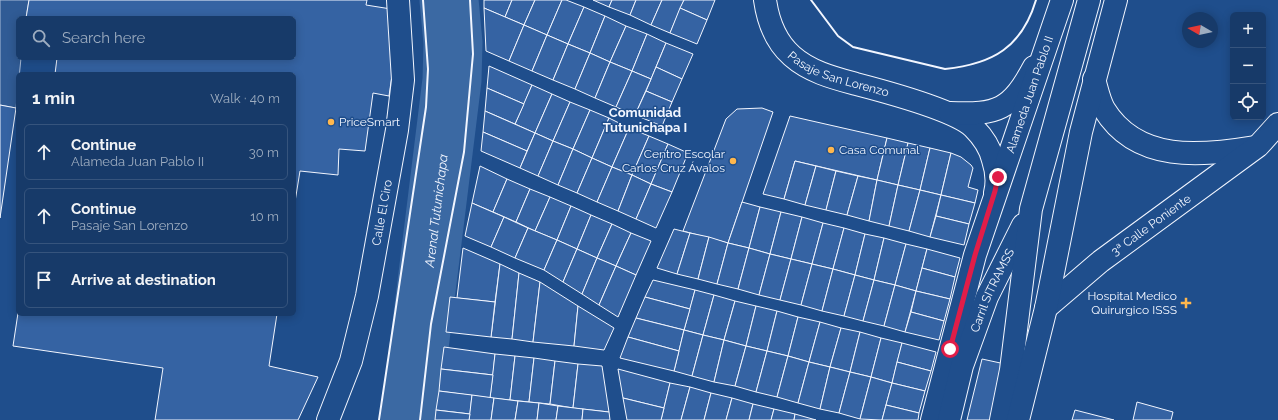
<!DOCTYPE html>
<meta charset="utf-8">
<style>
body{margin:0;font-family:Raleway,sans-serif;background:#20416f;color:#f1f3f6}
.controls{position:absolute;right:12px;top:12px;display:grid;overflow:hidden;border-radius:6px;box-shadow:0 2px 10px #0003}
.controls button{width:36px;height:36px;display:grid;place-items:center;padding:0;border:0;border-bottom:1px solid #36547d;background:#173a69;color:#f1f3f6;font:20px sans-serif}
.compass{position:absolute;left:1182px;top:12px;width:36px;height:36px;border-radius:50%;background:#173a69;box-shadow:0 2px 10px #0003;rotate:279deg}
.stop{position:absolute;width:12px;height:12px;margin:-9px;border:3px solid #e11d48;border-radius:50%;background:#fff}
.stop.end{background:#e11d48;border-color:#fff;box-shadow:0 1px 4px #0008}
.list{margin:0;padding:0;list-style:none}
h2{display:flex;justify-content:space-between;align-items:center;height:52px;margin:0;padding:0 16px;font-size:17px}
h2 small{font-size:13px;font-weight:400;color:#9eadc0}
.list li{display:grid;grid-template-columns:26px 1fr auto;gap:12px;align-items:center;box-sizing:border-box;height:56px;margin:0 8px 8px;padding:0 8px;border:1px solid #36547d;border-radius:6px}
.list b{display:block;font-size:15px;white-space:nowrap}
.list p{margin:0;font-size:13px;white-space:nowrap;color:#9eadc0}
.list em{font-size:13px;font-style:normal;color:#9eadc0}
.icon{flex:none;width:22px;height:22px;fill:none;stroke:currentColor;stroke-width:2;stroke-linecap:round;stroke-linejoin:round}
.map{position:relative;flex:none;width:1278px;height:420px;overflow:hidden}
.search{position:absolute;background:#173a69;box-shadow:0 2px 10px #0003;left:16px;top:16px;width:280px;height:44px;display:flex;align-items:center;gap:10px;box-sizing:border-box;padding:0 14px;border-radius:6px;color:#9eadc0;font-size:15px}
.panel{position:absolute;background:#173a69;box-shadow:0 2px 10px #0003;left:16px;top:72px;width:280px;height:244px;border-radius:6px}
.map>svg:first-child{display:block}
</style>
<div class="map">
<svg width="1278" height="420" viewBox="0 0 1278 420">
<rect width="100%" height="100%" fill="#1f4e8c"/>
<polygon fill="#305b95" stroke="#a8bbd7" points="0,0 29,0 26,18 18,18 18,58 21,58 16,108 0,105"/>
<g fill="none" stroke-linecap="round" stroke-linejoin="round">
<path stroke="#3b69a3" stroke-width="59" id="s1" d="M410 420 452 80 453 43 449 0"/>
</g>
<g fill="#3563a3" stroke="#f2f6ff">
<polygon points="29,0 367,0 366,5 391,9 395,54 389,96 373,93 365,151 339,149 338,175 300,171 294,208 294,74 55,74 57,58 294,58 294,18 26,18"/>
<polygon points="484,0 512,0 505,17 484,8"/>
<polygon points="512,0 535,0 524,25 505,17"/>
<polygon points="535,0 562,0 547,35 524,25"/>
<polygon points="562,0 566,0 584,7 568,44 547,35"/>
<polygon points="593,0 612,0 609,7"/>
<polygon points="612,0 636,0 630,15 609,7"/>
<polygon points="636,0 662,0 651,25 630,15"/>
<polygon points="662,0 684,0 670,33 651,25"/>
<polygon points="684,0 715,0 707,20 680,8"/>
<polygon points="584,7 605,16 590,53 568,44"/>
<polygon points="484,8 524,25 509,61 486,51"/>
<polygon points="680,8 707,20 697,44 670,33"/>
<polygon points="605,16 626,26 610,62 590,53"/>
<polygon points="524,25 547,35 532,71 509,61"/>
<polygon points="626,26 647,34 632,71 610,62"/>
<polygon points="647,34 666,43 651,79 632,71"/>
<polygon points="547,35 568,44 553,80 532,71"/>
<polygon points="666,43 693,54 682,79 656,67"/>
<polygon points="568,44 590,53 575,89 553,80"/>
<polygon points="590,53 610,62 595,98 575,89"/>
<polygon points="610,62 632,71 616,107 595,98"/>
<polygon points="489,66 532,85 524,104 487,88"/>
<polygon points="656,67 682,79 672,102 646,91"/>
<polygon points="632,71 651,79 635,115 616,107"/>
<polygon points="532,85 552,94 535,133 515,124"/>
<polygon points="487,88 524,104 515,124 485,111"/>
<polygon points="646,91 672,102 662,126 635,115"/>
<polygon points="552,94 570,102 553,141 535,133"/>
<polygon points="570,102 590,110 573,149 553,141"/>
<polygon points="0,105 16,108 0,218"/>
<polygon points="762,108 773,112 728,243 683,231 726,119 737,109"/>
<polygon points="590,110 609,118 592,158 573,149"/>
<polygon points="485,111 535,133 527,151 483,132"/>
<polygon points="790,116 887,138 877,180 795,161 784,199 763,194"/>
<polygon points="609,118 629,128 612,167 592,158"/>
<polygon points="629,128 649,136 632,175 612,167"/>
<polygon points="483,132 527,151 520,168 481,151"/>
<polygon points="535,133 553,141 538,176 520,168"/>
<polygon points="649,136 668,144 651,184 632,175"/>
<polygon points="887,138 908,143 898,185 877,180"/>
<polygon points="553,141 573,149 558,185 538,176"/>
<polygon points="908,143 930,148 920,190 898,185"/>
<polygon points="668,144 688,153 672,192 651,184"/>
<polygon points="930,148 951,153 941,195 920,190"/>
<polygon points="573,149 592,158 577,193 558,185"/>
<polygon points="951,153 961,157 971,165 973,168 968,187 978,190 975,203 941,195"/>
<polygon points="592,158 612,167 597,202 577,193"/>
<polygon points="795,161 816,166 805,205 784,199"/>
<polygon points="480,166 507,179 493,212 472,203"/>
<polygon points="816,166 836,171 826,210 805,205"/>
<polygon points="612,167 632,175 618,211 597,202"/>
<polygon points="836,171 858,176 847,215 826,210"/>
<polygon points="632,175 651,184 636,219 618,211"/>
<polygon points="858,176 877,180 869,221 847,215"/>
<polygon points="507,179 530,189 516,222 493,212"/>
<polygon points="877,180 898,185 889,226 869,221"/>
<polygon points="651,184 672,192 656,228 636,219"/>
<polygon points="898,185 920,190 909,231 889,226"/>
<polygon points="530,189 550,197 535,231 516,222"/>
<polygon points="920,190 941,195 930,237 909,231"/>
<polygon points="941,195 975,203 969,224 936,216"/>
<polygon points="550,197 571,206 557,240 535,231"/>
<polygon points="742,202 760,207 749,248 728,243"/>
<polygon points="472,203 504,217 491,247 465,236"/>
<polygon points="571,206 591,215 577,249 557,240"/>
<polygon points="760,207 781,212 770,254 749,248"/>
<polygon points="781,212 802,217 791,259 770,254"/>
<polygon points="591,215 612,224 597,258 577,249"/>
<polygon points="936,216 969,224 964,245 930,237"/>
<polygon points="504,217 528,228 515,258 491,247"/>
<polygon points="802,217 823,223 812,264 791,259"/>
<polygon points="823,223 844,228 833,269 812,264"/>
<polygon points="612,224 631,233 616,266 597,258"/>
<polygon points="528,228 557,240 544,270 515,258"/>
<polygon points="844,228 865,234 855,275 833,269"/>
<polygon points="674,229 690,233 677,274 657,268"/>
<polygon points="631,233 651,241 636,275 616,266"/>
<polygon points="690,233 709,237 698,279 677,274"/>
<polygon points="865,234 884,238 874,280 855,275"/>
<polygon points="709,237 728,243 717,284 698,279"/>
<polygon points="884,238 906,244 895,285 874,280"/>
<polygon points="557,240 577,249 563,282 544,270"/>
<polygon points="728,243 749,248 738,289 717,284"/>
<polygon points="906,244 927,249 916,291 895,285"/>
<polygon points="463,248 500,264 495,302 457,298"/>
<polygon points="749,248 770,254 759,295 738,289"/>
<polygon points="577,249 597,258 582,294 563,282"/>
<polygon points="927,249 960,258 955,277 922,268"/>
<polygon points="770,254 791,259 780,300 759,295"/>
<polygon points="597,258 616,266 599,305 582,294"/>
<polygon points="791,259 812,264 801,305 780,300"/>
<polygon points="500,264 519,273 512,339 491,337"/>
<polygon points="812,264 833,269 822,311 801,305"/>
<polygon points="616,266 636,275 618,317 599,305"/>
<polygon points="922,268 955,277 950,299 916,291"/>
<polygon points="833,269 855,275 844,316 822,311"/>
<polygon points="519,273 540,282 533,342 512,339"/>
<polygon points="855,275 874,280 863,321 844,316"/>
<polygon points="653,280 695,290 690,309 645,297"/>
<polygon points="874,280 895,285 884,326 863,321"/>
<polygon points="540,282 578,306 574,346 533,342"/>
<polygon points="895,285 916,291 905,332 884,326"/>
<polygon points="695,290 714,295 703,335 684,330"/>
<polygon points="916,291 950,299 944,321 911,312"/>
<polygon points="714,295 735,301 724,340 703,335"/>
<polygon points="450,297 495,302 491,337 446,332"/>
<polygon points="645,297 690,309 684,330 636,318"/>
<polygon points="735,301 756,306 746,346 724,340"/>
<polygon points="578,306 614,328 604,350 574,346"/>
<polygon points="756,306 777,311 767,351 746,346"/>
<polygon points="777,311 798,317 788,356 767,351"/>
<polygon points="911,312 944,321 939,340 905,332"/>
<polygon points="18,313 277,314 269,366 318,377 298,420 155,420 163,368 13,346"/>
<polygon points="798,317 820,322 809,362 788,356"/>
<polygon points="636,318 684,330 679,351 628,337"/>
<polygon points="820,322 841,328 830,367 809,362"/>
<polygon points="841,328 860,332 850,372 830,367"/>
<polygon points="684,330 703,335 692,376 674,371"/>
<polygon points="860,332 881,338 871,377 850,372"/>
<polygon points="703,335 724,340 714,382 692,376"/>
<polygon points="628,337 679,351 674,371 620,358"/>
<polygon points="881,338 902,343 892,383 871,377"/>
<polygon points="724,340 746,346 735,386 714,382"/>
<polygon points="902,343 936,352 931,371 897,362"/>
<polygon points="746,346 767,351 756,392 735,386"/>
<polygon points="444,347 495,354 493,375 441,369"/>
<polygon points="767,351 788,356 777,397 756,392"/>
<polygon points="495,354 515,356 510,400 490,398"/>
<polygon points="515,356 534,358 529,402 510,400"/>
<polygon points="788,356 809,362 798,403 777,397"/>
<polygon points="534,358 555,361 550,404 529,402"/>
<polygon points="982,359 1005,364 991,420 967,420"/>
<polygon points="555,361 578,364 573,408 550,404"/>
<polygon points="809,362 830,367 820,409 798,403"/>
<polygon points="897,362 931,371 925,391 892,383"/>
<polygon points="578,364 602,366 609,412 573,408"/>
<polygon points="830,367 850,372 839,413 820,409"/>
<polygon points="441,369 493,375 490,398 439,391"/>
<polygon points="618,369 670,383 664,408 623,398"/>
<polygon points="850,372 871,377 860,419 839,413"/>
<polygon points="871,377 892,383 882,420 860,419"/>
<polygon points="670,383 690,387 681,420 661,420"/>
<polygon points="892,383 925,391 919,413 886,405"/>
<polygon points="690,387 711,393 704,420 681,420"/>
<polygon points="439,391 472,395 470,414 436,410"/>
<polygon points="711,393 732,398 726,420 704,420"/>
<polygon points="472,395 494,398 491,420 469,420"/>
<polygon points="494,398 518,401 515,420 491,420"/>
<polygon points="623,398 664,408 661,420 627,420"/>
<polygon points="732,398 753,404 749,420 726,420"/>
<polygon points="518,401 539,403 537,420 515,420"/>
<polygon points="1137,402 1173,412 1171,420 1133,420"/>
<polygon points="539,403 558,406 556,420 537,420"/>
<polygon points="753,404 774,409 771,420 749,420"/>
<polygon points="886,405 919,413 918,420 882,420"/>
<polygon points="558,406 583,409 582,420 556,420"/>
<polygon points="583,409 609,412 610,420 582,420"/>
<polygon points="774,409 795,414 794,420 771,420"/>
<polygon points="436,410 470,414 469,420 435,420"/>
<polygon points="1075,410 1114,420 1072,420"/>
<polygon points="795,414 816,420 794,420"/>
</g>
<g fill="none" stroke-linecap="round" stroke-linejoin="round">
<g stroke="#f2f6ff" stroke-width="24">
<g id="minor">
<path id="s2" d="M765 0C768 21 776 42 792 56 810 72 834 78 856 84 883 91 954 110 973 127 982 136 990 147 993 160 997 172 998 181 995 193"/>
<path d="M950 113C998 115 1011 110 1034 67"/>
<path id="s3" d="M328 420 351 361 367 296 397 130 403 80 398 0"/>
</g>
</g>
<g stroke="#f2f6ff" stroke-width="24">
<g id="tertiary">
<path d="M1094 79C1097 89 1099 100 1104 109 1137 163 1201 156 1255 147"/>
<polyline points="1046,308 1101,261 1258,146 1278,124"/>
</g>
</g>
<g stroke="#f2f6ff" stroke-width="24">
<g id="primary">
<path id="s4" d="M932 420 975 255 1062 0"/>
<path id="s5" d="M949 420 962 366 987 297 1023 225"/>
<polyline points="1001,420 1011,370 1031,209 1089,0"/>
<polyline points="1018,420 1046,308 1081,132 1116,0"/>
</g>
</g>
<use href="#minor" stroke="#1f4e8c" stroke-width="22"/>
<use href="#tertiary" stroke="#1f4e8c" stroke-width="22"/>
<use href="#primary" stroke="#1f4e8c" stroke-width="22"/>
<g stroke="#f2f6ff" stroke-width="2">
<path d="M811 0 838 36 853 47 945 69C993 64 1022 47 1036 0"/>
<polyline points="379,420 426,107 428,69 423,0"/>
<polyline points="420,420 431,324 464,152 473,54 470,0"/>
</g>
</g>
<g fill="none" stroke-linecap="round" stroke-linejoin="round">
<polyline stroke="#e11d48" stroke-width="5" points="950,349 975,255 995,191 998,177"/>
</g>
<g fill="#ffb74d" stroke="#1f4e8c" stroke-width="1.5">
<circle cx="331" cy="122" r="4"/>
<circle cx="831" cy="150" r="4"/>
<circle cx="733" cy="161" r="4"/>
<path d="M1184 297h4v4h4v4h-4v4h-4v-4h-4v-4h4z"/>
</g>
<g text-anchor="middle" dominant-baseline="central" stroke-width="3" stroke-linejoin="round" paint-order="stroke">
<g font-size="12" fill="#f2f6ff" stroke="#1f4e8c">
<text stroke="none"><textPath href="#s2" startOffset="114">Pasaje San Lorenzo</textPath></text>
<text stroke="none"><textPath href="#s4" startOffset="340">Alameda Juan Pablo II</textPath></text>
<text stroke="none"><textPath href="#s3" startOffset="215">Calle El Ciro</textPath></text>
<text transform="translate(1151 225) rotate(-36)">3ª Calle Poniente</text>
<text stroke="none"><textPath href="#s5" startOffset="137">Carril SITRAMSS</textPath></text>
</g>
<g font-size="12" fill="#f2f6ff" stroke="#1f4e8c" text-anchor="start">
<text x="339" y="122">PriceSmart</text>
<text x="839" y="150">Casa Comunal</text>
<text x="725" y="154" text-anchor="end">Centro Escolar<tspan x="725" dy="14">Carlos Cruz Ávalos</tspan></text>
<text x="1177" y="296" text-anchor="end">Hospital Medico<tspan x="1177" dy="14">Quirurgico ISSS</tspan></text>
</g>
<g font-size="13" font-weight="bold" fill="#f2f6ff" stroke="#1f4e8c">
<text x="645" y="112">Comunidad<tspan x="645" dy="15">Tutunichapa I</tspan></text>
</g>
<g font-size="13" font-style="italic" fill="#f2f6ff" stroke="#1f4e8c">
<text stroke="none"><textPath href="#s1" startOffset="211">Arenal Tutunichapa</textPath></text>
</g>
</g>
</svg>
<div class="controls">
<button>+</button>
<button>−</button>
<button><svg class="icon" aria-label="locate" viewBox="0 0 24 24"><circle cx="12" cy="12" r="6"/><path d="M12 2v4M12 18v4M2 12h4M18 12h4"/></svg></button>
</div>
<svg class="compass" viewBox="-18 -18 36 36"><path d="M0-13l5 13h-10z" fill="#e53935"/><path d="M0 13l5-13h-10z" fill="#9eadc0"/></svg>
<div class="stop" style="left:950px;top:349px"></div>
<div class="stop end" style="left:998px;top:177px"></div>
<div class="search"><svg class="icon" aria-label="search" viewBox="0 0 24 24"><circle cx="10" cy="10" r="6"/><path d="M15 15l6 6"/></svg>Search here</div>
<section class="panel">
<h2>1 min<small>Walk · 40 m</small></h2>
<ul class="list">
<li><svg class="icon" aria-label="ahead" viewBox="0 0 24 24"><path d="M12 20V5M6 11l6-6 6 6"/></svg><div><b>Continue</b><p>Alameda Juan Pablo II</p></div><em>30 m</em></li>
<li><svg class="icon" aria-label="ahead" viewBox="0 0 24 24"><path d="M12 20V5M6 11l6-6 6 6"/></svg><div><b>Continue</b><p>Pasaje San Lorenzo</p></div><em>10 m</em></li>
<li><svg class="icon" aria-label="arrive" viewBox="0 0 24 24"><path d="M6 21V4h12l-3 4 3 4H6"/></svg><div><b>Arrive at destination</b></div></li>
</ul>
</section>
</div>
